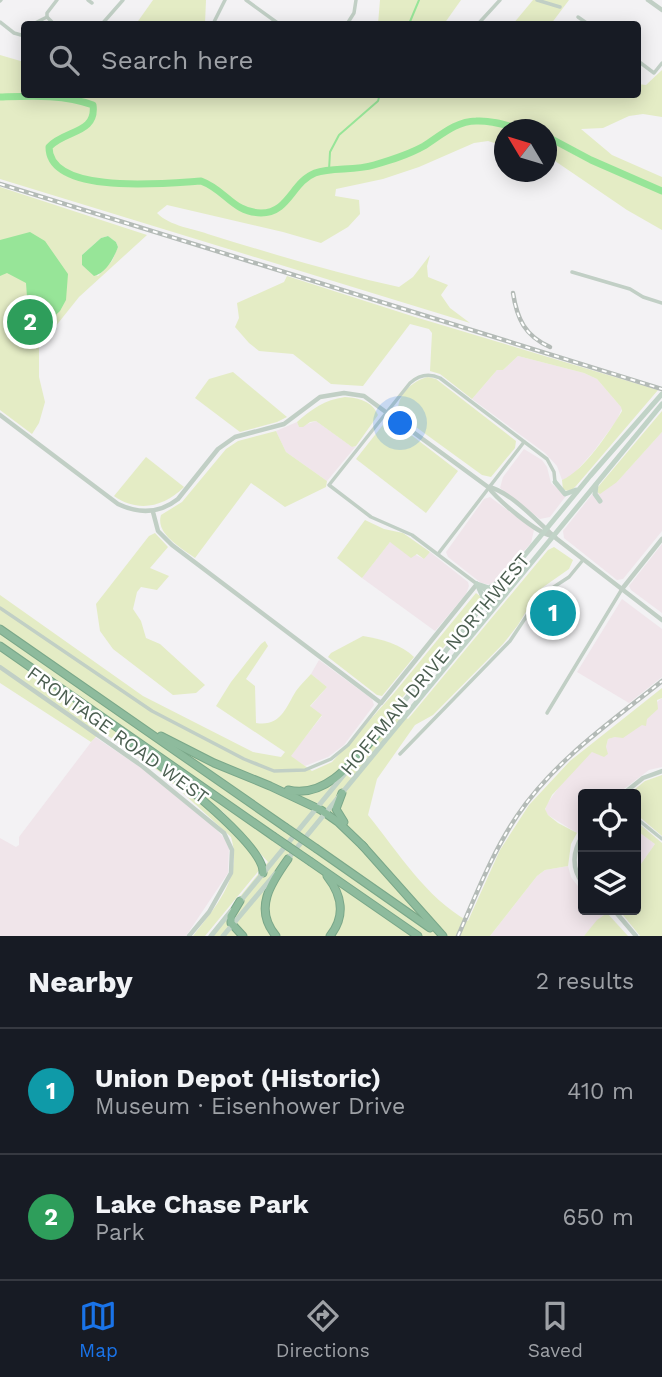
<!DOCTYPE html>
<meta charset="utf-8">
<style>
body{margin:0;font-family:"Work Sans",sans-serif;background:#20242c;color:#f1f3f6}
.controls{position:absolute;right:21px;bottom:21px;display:grid;overflow:hidden;border-radius:7px;box-shadow:0 4px 18px #0003}
.controls button{width:63px;height:63px;display:grid;place-items:center;padding:0;border:0;border-bottom:2px solid #363941;background:#171b24;color:#f1f3f6;font:35px sans-serif}
.compass{position:absolute;left:494px;top:119px;width:63px;height:63px;border-radius:50%;background:#171b24;box-shadow:0 4px 18px #0003;rotate:308deg}
.you{position:absolute;left:401px;top:424px;width:24px;height:24px;margin:-18px;border:5px solid #fff;border-radius:50%;background:#1a73e8;box-shadow:0 0 0 10px #1a73e833}
.badge{display:grid;place-items:center;width:46px;height:46px;border-radius:50%;background:#1a73e8;color:#fff;font-size:23px;font-weight:700}
.pin{position:absolute;translate:-50% -50%;border:4px solid #fff;box-shadow:0 2px 7px #0006}
.list{margin:0;padding:0;list-style:none}
h2{display:flex;justify-content:space-between;align-items:center;height:91px;margin:0;padding:0 28px;font-size:30px}
h2 small{font-size:23px;font-weight:400;color:#9ea1a6}
.list li{display:grid;grid-template-columns:46px 1fr auto;gap:21px;align-items:center;box-sizing:border-box;height:126px;padding:0 28px;border-top:2px solid #363941}
.list b{display:block;font-size:26px;white-space:nowrap}
.list p{margin:0;font-size:23px;white-space:nowrap;color:#9ea1a6}
.list em{font-size:23px;font-style:normal;color:#9ea1a6}
.icon{flex:none;width:38px;height:38px;fill:none;stroke:currentColor;stroke-width:2;stroke-linecap:round;stroke-linejoin:round}
.map{position:relative;flex:none;width:662px;height:936px;overflow:hidden}
.search{position:absolute;background:#171b24;box-shadow:0 4px 18px #0003;left:21px;right:21px;top:21px;height:77px;display:flex;align-items:center;gap:18px;box-sizing:border-box;padding:0 24px;border-radius:7px;color:#9ea1a6;font-size:26px}
.sheet{height:343px;background:#171b24}
nav{display:flex;justify-content:space-around;align-items:center;box-sizing:border-box;height:98px;border-top:2px solid #363941;background:#171b24;font-size:19px;color:#9ea1a6}
nav a{display:grid;justify-items:center;gap:4px}
nav .on{color:#1a73e8}
.map>svg:first-child{display:block}
</style>
<div class="map">
<svg width="662" height="936" viewBox="0 0 662 936">
<rect width="100%" height="100%" fill="#f3f2f4"/>
<g fill="#f0e5ea">
<polygon points="518,356 584,373 597,379 622,408 617,420 594,451 571,477 562,480 557,466 545,453 472,399 497,370 503,370"/>
<polygon points="316,421 352,447 356,446 327,481 286,452 276,431 297,422 299,427"/>
<polygon points="662,432 662,531 623,579 617,580 564,538 563,531 598,487 617,482"/>
<polygon points="524,449 542,460 547,467 551,483 566,496 550,517 540,519 500,488 503,477"/>
<polygon points="490,497 534,530 531,543 499,580 491,585 481,583 448,557 446,552 484,499"/>
<polygon points="390,542 424,559 430,552 468,582 469,586 466,594 435,631 362,578"/>
<polygon points="662,544 662,613 631,590 629,586"/>
<polygon points="622,599 662,629 662,677 629,703 577,672"/>
<polygon points="319,660 372,699 374,705 344,745 328,757 305,766 290,756 322,716 310,707 327,687 311,674"/>
<polygon points="662,698 662,767 649,770 617,794 583,794 583,827 577,833 548,815 545,810 547,804 566,777 593,751 606,747 608,739 615,737"/>
<polygon points="95,737 152,775 213,826 224,838 229,848 228,873 186,936 0,936 0,838 16,847 19,845 19,837"/>
<polygon points="636,830 655,844 636,871"/>
<polygon points="568,866 571,877 583,893 583,910 603,910 607,913 597,921 584,936 490,936 537,876 545,870"/>
</g>
<g fill="#e4ecc5" fill-rule="evenodd">
<polygon points="153,0 206,0 205,24 136,24"/>
<polygon points="380,0 461,0 444,24 378,24"/>
<polygon points="533,0 569,0 551,24 513,24"/>
<path d="M0 55 24 62V94H432L435 97 458 94H638V84L646 85 662 70V117L643 114 629 116 603 128 581 129 612 155 662 177V230L627 210 555 161 547 158 546 130H504V146L488 141 474 143 419 167 383 179 336 189 335 196 359 200 360 214 348 227 321 243 283 232 167 205 157 213C169 226 195 229 211 235 273 254 335 273 399 287L413 277 430 255 427 266 428 277 448 285 441 295 450 308 470 323 0 179Z"/>
<path d="M0 187 147 235 79 297 39 347V377L45 402 39 423 32 434 0 410ZM108 236 116 242 118 247 112 261 98 276 82 265V255L101 238Z"/>
<path d="M287 276 415 317 658 390 576 486 571 491 563 490 562 480C584 471 609 432 622 411L621 407 597 379 584 373 518 356 503 370H497L472 399 440 374 430 371 432 333 429 329 410 324 363 386 331 384 293 354 259 351 249 343 235 327 239 318 237 303 284 282Z"/>
<polygon points="233,372 287,417 277,422 240,432 195,398 209,379"/>
<path d="M428 377 436 379 516 441 515 448 491 477 482 475 398 414C396 396 411 381 428 377Z"/>
<path d="M345 397C359 398 372 401 378 415L356 446 352 447 316 421 310 422 303 427H299L297 422C312 409 324 400 345 397Z"/>
<polygon points="662,411 662,432 617,482 600,494 597,492 598,487"/>
<polygon points="386,421 393,421 458,471 426,513 356,459"/>
<path d="M276 431 286 452 327 481 326 487 285 507 251 483 195 558C182 548 155 534 161 515L182 502 226 449 238 441Z"/>
<path d="M146 457 184 487C164 507 138 513 114 496Z"/>
<polygon points="365,520 384,529 403,533 430,552 424,559 417,554 411,558 390,542 362,578 337,558"/>
<polygon points="155,533 168,547 150,568 169,576 157,590 141,587 137,592 133,609 141,621 146,638 160,644 205,685 196,693 173,695 113,649 100,631 96,604 149,536"/>
<path d="M554 547 573 560 569 569 539 590 518 625 503 644 433 715 415 725 377 779 368 815C398 852 426 898 468 921L500 850 529 805 570 761 662 688V698L657 700 658 709 647 719 646 726 642 725 623 738 615 737 608 739 606 747 608 754 604 757 592 752 552 795 545 809 548 815 558 823 577 833 571 844 568 866 545 870 537 876 490 936H208L268 862 223 812 177 784 242 838 261 868 205 936H193C216 906 243 877 231 837L160 772 101 731 91 742 0 683V595L143 696 253 752 281 757 285 752 216 706 231 682 261 644 265 641 268 646 246 679 255 686 256 723C281 727 286 707 296 691 300 685 306 680 311 674L327 687 310 706 322 715 291 756 312 771 332 762 394 693 476 593 480 596V603L393 709 408 719 548 550Z"/>
<path d="M363 636C381 639 401 644 414 657L382 696 377 695 328 657 331 653Z"/>
<polygon points="662,775 662,836 636,814 636,794 629,794 645,781"/>
<polygon points="636,821 662,843 662,936 640,936 619,910 636,910 636,871 655,844 636,830"/>
<polygon points="607,913 628,936 584,936 597,920"/>
</g>
<g fill="#97e598">
<polygon points="30,232 45,241 68,274 66,300 60,311 47,323 36,322 27,297 26,283 7,273 0,276 0,240"/>
<path d="M108 236 116 242 118 247C114 258 106 273 94 276L82 265V255L101 238Z"/>
</g>
<g fill="none" stroke-linecap="round" stroke-linejoin="round">
<g stroke="#97e598" stroke-width="2">
<polyline points="409,24 419,0"/>
<polyline points="329,170 330,152 339,135 378,101 380,94"/>
</g>
<g stroke="#97e598" stroke-width="7">
<path d="M0 97C31 96 63 94 93 105 97 134 64 130 49 147 49 196 168 183 201 181 226 190 232 212 261 213 289 213 292 182 315 173 332 167 354 171 374 165 391 160 408 155 424 146 440 136 456 121 476 121 492 120 509 126 524 130"/>
<polyline points="546,136 591,160 662,191"/>
</g>
<g stroke="#7aa789" stroke-width="9">
<g id="motorway">
<polyline points="0,629 285,827"/>
<polyline points="0,646 273,836"/>
<polyline points="161,736 214,763 270,786 321,810 338,822 364,847"/>
<path d="M131 742C156 763 265 843 263 873"/>
<path d="M288 790C330 800 359 753 384 726"/>
<polyline points="342,793 336,809 344,822"/>
<polyline points="362,845 443,936"/>
<polyline points="317,849 430,928"/>
<polyline points="311,862 418,936"/>
<path d="M327 876C342 895 346 916 330 936"/>
<polyline points="240,901 231,916 231,923 243,936"/>
<path d="M276 936C253 909 271 883 288 859"/>
</g>
</g>
<g stroke="#c1cfc5" stroke-width="3.5">
<polyline points="88,0 92,3"/>
<polyline points="246,0 279,24"/>
<polyline points="537,0 560,7"/>
<polyline points="0,1 1,0"/>
<polyline points="578,17 588,24"/>
<polyline points="0,22 14,33 21,35 24,32"/>
<polyline points="33,24 47,17"/>
<polyline points="54,24 47,17 47,13 57,0"/>
<polyline points="102,24 123,0"/>
<polyline points="213,24 225,0"/>
<polyline points="347,24 354,13 356,0"/>
<polyline points="478,24 500,0"/>
<polyline points="638,61 654,73 662,63"/>
<polyline points="572,272 630,289 643,297 662,303"/>
<polyline points="438,554 524,442"/>
<path d="M477 584 412 535 371 517 329 485 410 383C419 375 429 373 440 378L547 459 554 472 555 482"/>
<polyline points="0,608 152,711 244,759 274,771 305,770 331,759 348,745 381,703"/>
<polyline points="547,713 622,589"/>
<polyline points="400,754 510,641 540,596 569,577 583,560"/>
<polyline points="636,818 662,839"/>
</g>
<g stroke="#c1cfc5" stroke-width="4.5">
<polyline points="648,0 662,10"/>
<path d="M0 415 118 504C139 514 159 514 178 499L218 449 235 437 284 424 320 397 344 393 364 396 488 487C498 500 537 534 553 536"/>
<path d="M489 487C513 493 539 524 557 539L662 620"/>
<polyline points="153,512 158,531 172,545 381,703 477,584"/>
<polyline points="622,589 662,539"/>
<polyline points="0,667 142,766 224,833 232,850 231,873 209,912 189,936"/>
<polyline points="623,794 643,778 662,771"/>
<path d="M583 835C572 852 571 868 583 884"/>
<polyline points="614,910 636,936"/>
</g>
<g stroke="#c1d3c7" stroke-width="5">
<polyline points="555,482 565,494 576,490"/>
<polyline points="596,485 595,494 600,501"/>
<polyline points="477,584 489,588 500,581"/>
<polyline points="477,584 483,597 480,607"/>
<polyline points="481,586 494,596 488,610"/>
<polyline points="382,728 590,476 662,394"/>
<polyline points="286,861 662,404"/>
<polyline points="238,904 347,771"/>
<polyline points="211,936 231,911"/>
<polyline points="223,936 275,874"/>
</g>
<use href="#motorway" stroke="#8ebb9d" stroke-width="7"/>
<g stroke="#b4bbb7" stroke-width="4.5">
<g id="rail">
<polyline points="0,184 662,389"/>
<path d="M513 293C517 319 525 336 550 347"/>
<path d="M458 936C476 895 492 853 517 816 555 760 611 722 662 681"/>
</g>
</g>
<use href="#rail" stroke="#fff" stroke-width="2" stroke-dasharray="5" stroke-linecap="butt"/>
<g stroke="#7aa789" stroke-width="9" stroke-linecap="butt">
<g id="motorway-bridge">
<polyline points="285,827 317,849"/>
<polyline points="273,836 311,862"/>
</g>
</g>
<use href="#motorway-bridge" stroke="#8ebb9d" stroke-width="7"/>
</g>
<g text-anchor="middle" dominant-baseline="central" stroke-width="5" stroke-linejoin="round" paint-order="stroke">
<g font-size="19" fill="#4b5e50" stroke="#fff">
<text transform="translate(435 664) rotate(-50)">HOFFMAN DRIVE NORTHWEST</text>
<text transform="translate(118 735) rotate(36)">FRONTAGE ROAD WEST</text>
</g>
</g>
</svg>
<div class="controls">
<button><svg class="icon" aria-label="locate" viewBox="0 0 24 24"><circle cx="12" cy="12" r="6"/><path d="M12 2v4M12 18v4M2 12h4M18 12h4"/></svg></button>
<button><svg class="icon" aria-label="layers" viewBox="0 0 24 24"><path d="M12 4l9 5-9 5-9-5zM3 14l9 5 9-5"/></svg></button>
</div>
<svg class="compass" viewBox="-18 -18 36 36"><path d="M0-13l5 13h-10z" fill="#e53935"/><path d="M0 13l5-13h-10z" fill="#9ea1a6"/></svg>
<div class="you"></div>
<div class="pin badge" style="left:553px;top:613px;background:#0f9aa8">1</div>
<div class="pin badge" style="left:30px;top:322px;background:#2e9e5b">2</div>
<div class="search"><svg class="icon" aria-label="search" viewBox="0 0 24 24"><circle cx="10" cy="10" r="6"/><path d="M15 15l6 6"/></svg>Search here</div>
</div>
<section class="sheet">
<h2>Nearby<small>2 results</small></h2>
<ul class="list">
<li><span class="badge" style="background:#0f9aa8">1</span><div><b>Union Depot (Historic)</b><p>Museum · Eisenhower Drive</p></div><em>410 m</em></li>
<li><span class="badge" style="background:#2e9e5b">2</span><div><b>Lake Chase Park</b><p>Park</p></div><em>650 m</em></li>
</ul>
</section>
<nav>
<a class="on"><svg class="icon" aria-label="map" viewBox="0 0 24 24"><path d="M3 6l6-2 6 2 6-2v14l-6 2-6-2-6 2zM9 4v14M15 6v14"/></svg>Map</a>
<a><svg class="icon" aria-label="directions" viewBox="0 0 24 24"><path d="M12 3l9 9-9 9-9-9zM9 14v-3h6M13 9l2 2-2 2"/></svg>Directions</a>
<a><svg class="icon" aria-label="saved" viewBox="0 0 24 24"><path d="M7 4h10v16l-5-4-5 4z"/></svg>Saved</a>
</nav>
